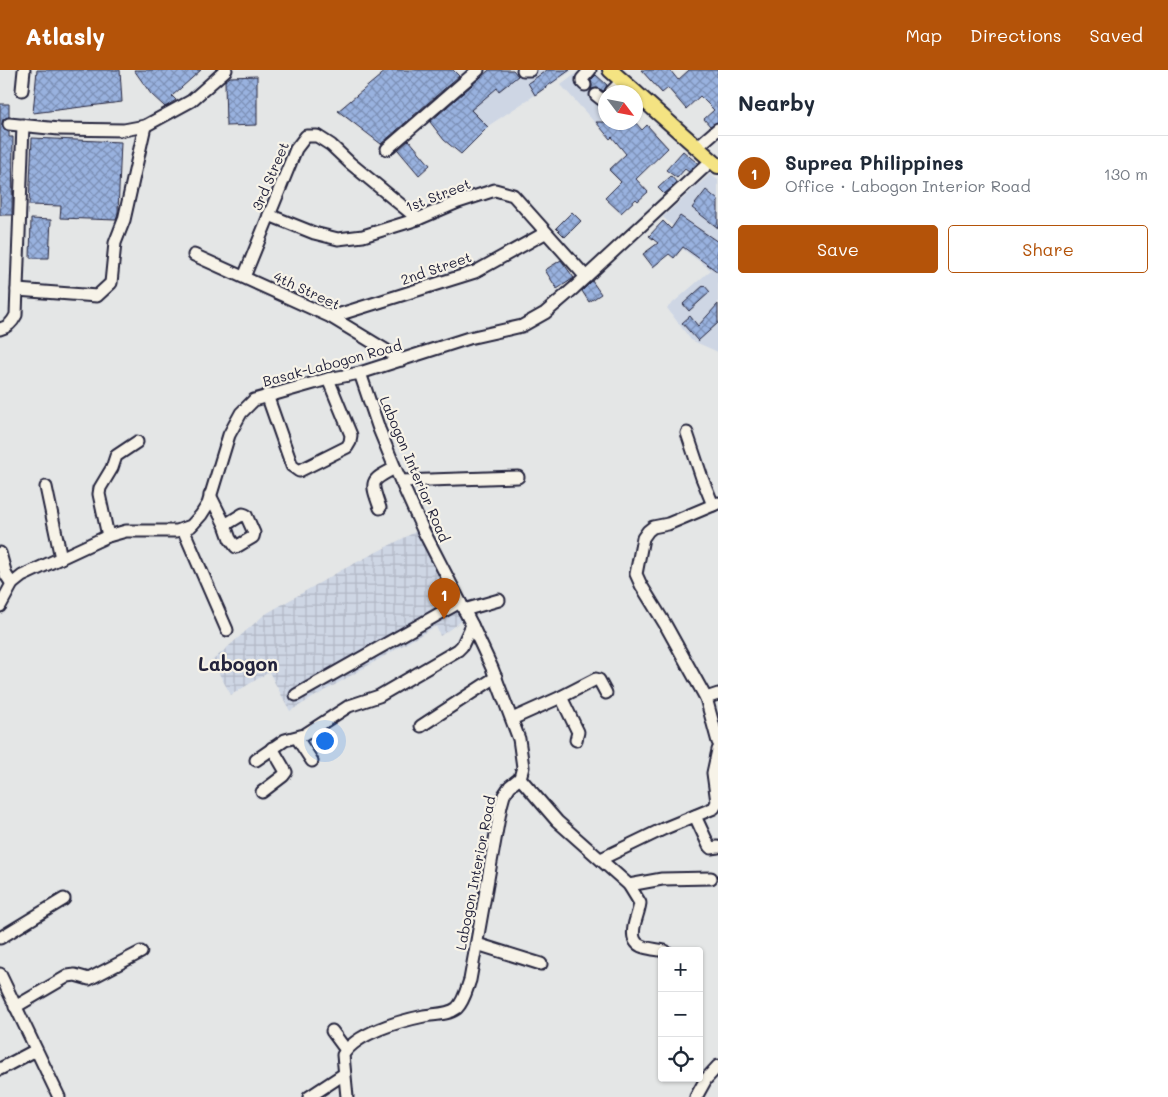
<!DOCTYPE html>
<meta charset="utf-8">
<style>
body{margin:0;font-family:Mali,sans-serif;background:#f6f6f7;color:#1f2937}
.controls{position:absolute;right:15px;bottom:15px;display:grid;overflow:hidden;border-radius:5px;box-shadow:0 1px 4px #0004}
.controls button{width:45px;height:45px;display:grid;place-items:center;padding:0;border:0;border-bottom:1px solid #e0e1e3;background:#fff;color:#1f2937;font:25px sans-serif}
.compass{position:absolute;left:598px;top:15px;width:45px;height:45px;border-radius:50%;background:#fff;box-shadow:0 1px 4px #0004;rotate:122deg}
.you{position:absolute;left:324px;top:670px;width:18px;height:18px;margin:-12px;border:4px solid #fff;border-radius:50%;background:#1a73e8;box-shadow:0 0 0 8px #1a73e833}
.badge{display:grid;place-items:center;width:32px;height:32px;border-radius:50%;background:#b45309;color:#fff;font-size:16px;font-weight:700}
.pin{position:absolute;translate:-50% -41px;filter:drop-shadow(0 1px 2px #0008)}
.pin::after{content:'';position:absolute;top:26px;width:18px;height:15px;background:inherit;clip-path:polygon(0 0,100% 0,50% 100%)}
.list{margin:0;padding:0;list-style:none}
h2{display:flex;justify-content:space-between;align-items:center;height:65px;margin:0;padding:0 20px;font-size:21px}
h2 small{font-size:16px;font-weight:400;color:#747a83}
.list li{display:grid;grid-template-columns:32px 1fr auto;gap:15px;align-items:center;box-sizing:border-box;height:75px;padding:0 20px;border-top:1px solid #e0e1e3}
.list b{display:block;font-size:19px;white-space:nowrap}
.list p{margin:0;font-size:16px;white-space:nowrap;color:#747a83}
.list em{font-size:16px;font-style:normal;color:#747a83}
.actions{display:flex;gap:10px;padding:15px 20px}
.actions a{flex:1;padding:11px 0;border:1px solid #b45309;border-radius:5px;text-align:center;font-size:18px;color:#b45309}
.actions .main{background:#b45309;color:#fff}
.icon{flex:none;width:28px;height:28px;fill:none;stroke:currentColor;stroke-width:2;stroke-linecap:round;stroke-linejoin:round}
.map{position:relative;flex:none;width:718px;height:1027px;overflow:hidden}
header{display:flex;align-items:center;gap:30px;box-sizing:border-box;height:70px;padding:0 25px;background:#b45309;color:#fff}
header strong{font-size:24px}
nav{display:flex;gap:28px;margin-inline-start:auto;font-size:18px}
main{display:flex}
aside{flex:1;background:#fff}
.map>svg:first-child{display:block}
</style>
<header>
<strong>Atlasly</strong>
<nav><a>Map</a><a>Directions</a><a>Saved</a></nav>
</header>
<main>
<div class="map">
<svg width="718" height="1027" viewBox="0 0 718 1027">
<defs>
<pattern id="industrial-grid" width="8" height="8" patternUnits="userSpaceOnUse" patternTransform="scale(1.25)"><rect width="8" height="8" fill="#ced6e4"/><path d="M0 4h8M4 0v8" fill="none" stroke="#b1b7c4"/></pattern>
<pattern id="building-cross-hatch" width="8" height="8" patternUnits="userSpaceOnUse" patternTransform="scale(1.25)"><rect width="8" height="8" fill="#99b2df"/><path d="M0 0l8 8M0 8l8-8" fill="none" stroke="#7c90b6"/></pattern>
</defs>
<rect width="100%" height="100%" fill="#e4e6e6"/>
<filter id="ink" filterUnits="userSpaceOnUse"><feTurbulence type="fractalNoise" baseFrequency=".02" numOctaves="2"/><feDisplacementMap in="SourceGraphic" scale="10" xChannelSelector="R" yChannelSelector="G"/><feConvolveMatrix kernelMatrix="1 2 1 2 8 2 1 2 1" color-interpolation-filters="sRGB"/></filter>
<g filter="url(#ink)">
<g fill="#ced6e4">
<polygon points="487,0 573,0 485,58 457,28"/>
<polygon points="581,0 592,0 616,22 606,22 605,47 597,55 561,15"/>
<polygon points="710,104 718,110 718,282 691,270 667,238 711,200 669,169 676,159 663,147"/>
</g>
<polygon fill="url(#industrial-grid)" points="419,460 463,550 440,566 436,556 290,641 269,602 231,625 212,591 264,545 340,501"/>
<g fill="url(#building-cross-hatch)" stroke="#22223b">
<polygon points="37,0 120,0 122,32 33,43"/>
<polygon points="134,0 201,0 172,26 176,30 165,37 151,24"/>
<polygon points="387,0 453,0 459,6 381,74 338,41"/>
<polygon points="489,0 513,0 518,6 499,21 497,18 471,40 488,57 461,84 444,70 430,52"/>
<polygon points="547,0 570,0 535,25 528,13"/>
<polygon points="641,0 670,0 678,10 689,0 718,0 718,52 710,56 704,49 714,40 700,26 686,39 668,18 662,23"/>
<polygon points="596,5 607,15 604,21 597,18 591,20 592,16 591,10"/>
<polygon points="257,6 257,55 226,56 225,11 230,7"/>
<polygon points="0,34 9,34 9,47 3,49 2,54 4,60 9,62 9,67 13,67 12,145 0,145"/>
<polygon points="596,52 635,52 642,60 647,55 668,78 636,109 648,122 638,131 636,129 621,143 605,128 621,112 609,100 626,84 612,67 610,69"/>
<polygon points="32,68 121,72 118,143 116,150 60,148 61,136 29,135"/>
<polygon points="409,70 430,95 419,105 398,80"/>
<polygon points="683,81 696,92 698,93 689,102 685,99 677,108 666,100"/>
<polygon points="671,106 677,113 664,124 658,118"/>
<polygon points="706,120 718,130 718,158 692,138"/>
<polygon points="572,142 581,151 565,167 556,158"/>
<polygon points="680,146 718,172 718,202 683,177 674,188 669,184 653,197 643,184 658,173 649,166 663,151 671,159"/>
<polygon points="31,149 51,150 49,188 30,188"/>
<polygon points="561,190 574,208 557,219 545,200"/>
<polygon points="592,211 601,224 589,232 582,221"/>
<polygon points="704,215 710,222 689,241 683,234"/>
<polygon points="718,234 718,253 698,271 682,253 690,246 698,256"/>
</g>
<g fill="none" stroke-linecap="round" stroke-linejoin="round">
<g stroke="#22223b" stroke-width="15">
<g id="minor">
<polyline points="523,0 530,0"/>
<polyline points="585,15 582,12 582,9 590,0"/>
<polyline points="22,20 24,0"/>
<polyline points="611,22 622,11"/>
<polyline points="596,25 601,29 606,28"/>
<polyline points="9,54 59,59 124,60 145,56 191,31 226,0"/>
<polyline points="696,78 718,59"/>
<polyline points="387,79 478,0"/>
<polyline points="269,145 314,163 338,169 363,166 418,149 458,132 495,120 513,125 586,207"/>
<polyline points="194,185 331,247 402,290"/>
<polyline points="244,207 296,79 306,66 317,66 331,75 350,93 418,149"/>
<polyline points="17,220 97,226 111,213 115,173 124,150 145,56"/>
<polyline points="331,247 475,202 545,163"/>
<path d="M0 259C8 257 12 253 16 245L23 55"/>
<polyline points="267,325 292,396 299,401 347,377 350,372 351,365 328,309"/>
<polyline points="687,363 702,408 713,435"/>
<polyline points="401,411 518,407"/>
<polyline points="46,417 61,488"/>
<polyline points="210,425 225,455 243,444 246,445 254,463 253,467 236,477 230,469 225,455"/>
<polyline points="718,433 668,454 653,457 648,461 643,468 636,504 641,515 665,554 706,628 718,672"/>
<path d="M380 438C370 410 370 411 395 398"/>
<polyline points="183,459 227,560"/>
<polyline points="108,466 99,424 100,418 112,398 116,386 137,372"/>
<polyline points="0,483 6,505 12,514"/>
<polyline points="0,536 12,514 22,506 108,466 126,461 177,461 191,456 201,445 208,434 229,365 241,343 254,330 328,309 360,303 469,268 522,256 545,243 574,218 711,91"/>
<polyline points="464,540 499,530"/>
<polyline points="296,625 460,532"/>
<polyline points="561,627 596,609 599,610 606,623"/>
<polyline points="706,628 718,624"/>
<polyline points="512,649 561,627 578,662 576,670"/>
<polyline points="421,656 496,607"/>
<polyline points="297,668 312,691"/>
<polyline points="256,690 285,670 304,665 349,636 379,626 458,580 462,576 472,555"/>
<path d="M520 708 557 751 629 815 640 833C639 840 637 845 635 852 628 879 644 877 665 881"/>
<polyline points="262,722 283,706 286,702 272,678"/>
<polyline points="695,746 709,776 711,778 718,777"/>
<polyline points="601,789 663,759 714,738 717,732 713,703 718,680"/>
<polyline points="629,815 662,809 711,808"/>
<polyline points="0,868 64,829"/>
<polyline points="477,874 541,894"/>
<polyline points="0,904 59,1027"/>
<polyline points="15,937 68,906 75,905 89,909 141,882"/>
<polyline points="332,961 346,980"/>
<polyline points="0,999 36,980"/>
<polyline points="309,1027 344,1004"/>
<path d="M347 1027 343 985C356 963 400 951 424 946 435 944 448 945 457 938 464 931 467 918 470 910L501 736 504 725 510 716 520 708 523 697 519 669 492 598 472 555 423 460 395 398 379 359 360 303"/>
<polyline points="696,1027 706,1009 718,996"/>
</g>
</g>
<g stroke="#22223b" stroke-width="18">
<g id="major">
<polyline points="610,0 635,22"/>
<polyline points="636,23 718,96"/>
</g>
</g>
<use href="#minor" stroke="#f7f3e8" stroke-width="11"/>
<use href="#major" stroke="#f4e382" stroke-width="14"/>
</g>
</g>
<g text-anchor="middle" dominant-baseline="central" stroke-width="4.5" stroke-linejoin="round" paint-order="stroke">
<g font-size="14" fill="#22223b" stroke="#f7f3e8">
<text transform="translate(270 106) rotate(-67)">3rd Street</text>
<text transform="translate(438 125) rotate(-21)">1st Street</text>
<text transform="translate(436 198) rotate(-19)">2nd Street</text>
<text transform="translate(307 220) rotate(25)">4th Street</text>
<text transform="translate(332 293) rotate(-15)">Basak-Labogon Road</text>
<text transform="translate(415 399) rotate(67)">Labogon Interior Road</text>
<text transform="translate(475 803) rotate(-79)">Labogon Interior Road</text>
</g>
<g font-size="19" font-weight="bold" fill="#22223b" stroke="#f7f3e8">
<text x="238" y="593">Labogon</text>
</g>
</g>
</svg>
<div class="controls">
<button>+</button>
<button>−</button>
<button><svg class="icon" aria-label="locate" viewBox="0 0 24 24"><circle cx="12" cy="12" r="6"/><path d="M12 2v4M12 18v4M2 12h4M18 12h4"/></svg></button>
</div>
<svg class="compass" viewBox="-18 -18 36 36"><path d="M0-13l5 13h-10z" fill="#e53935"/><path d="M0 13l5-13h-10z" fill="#747a83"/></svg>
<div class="you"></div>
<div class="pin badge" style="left:444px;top:549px">1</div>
</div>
<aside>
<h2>Nearby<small></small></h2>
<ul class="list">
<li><span class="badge">1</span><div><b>Suprea Philippines</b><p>Office · Labogon Interior Road</p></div><em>130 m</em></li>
</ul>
<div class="actions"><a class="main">Save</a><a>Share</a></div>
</aside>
</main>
